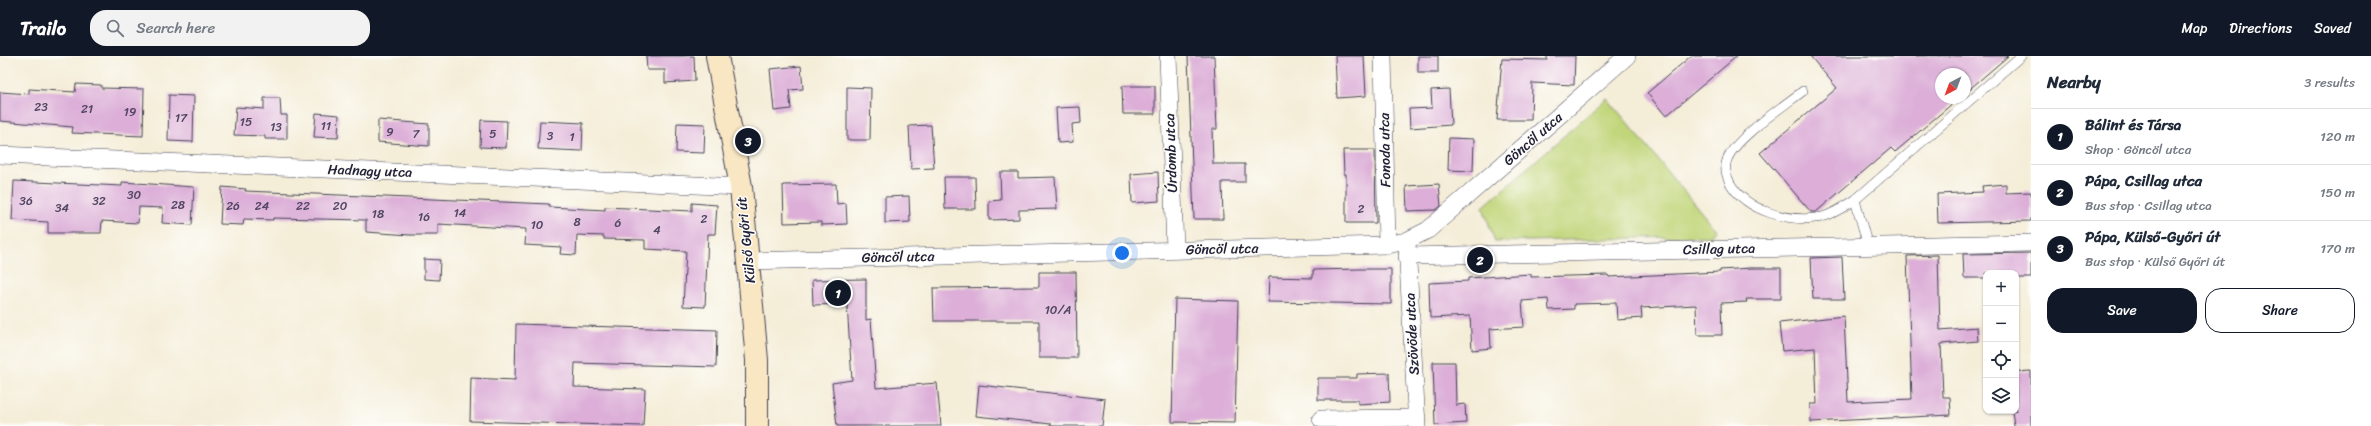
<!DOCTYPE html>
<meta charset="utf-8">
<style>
body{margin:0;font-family:Sriracha,sans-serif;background:#f2f2f3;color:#1f2937}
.controls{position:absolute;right:12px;bottom:12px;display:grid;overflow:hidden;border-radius:8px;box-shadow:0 1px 3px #0004}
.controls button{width:36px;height:36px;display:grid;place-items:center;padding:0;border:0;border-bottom:1px solid #e0e1e3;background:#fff;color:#1f2937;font:20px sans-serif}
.compass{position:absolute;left:1935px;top:12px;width:36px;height:36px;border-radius:50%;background:#fff;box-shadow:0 1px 3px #0004;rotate:221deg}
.you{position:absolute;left:1122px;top:197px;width:14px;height:14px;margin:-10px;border:3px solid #fff;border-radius:50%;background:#1a73e8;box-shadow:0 0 0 6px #1a73e833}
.badge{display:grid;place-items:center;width:26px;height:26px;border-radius:50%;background:#111827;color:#fff;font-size:13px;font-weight:700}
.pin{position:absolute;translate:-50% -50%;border:2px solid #fff;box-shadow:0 1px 4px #0006}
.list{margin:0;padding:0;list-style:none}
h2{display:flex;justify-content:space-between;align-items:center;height:52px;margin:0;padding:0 16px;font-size:17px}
h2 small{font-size:13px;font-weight:400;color:#747a83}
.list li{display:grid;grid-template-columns:26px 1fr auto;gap:12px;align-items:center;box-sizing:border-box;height:56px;padding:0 16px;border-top:1px solid #e0e1e3}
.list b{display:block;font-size:15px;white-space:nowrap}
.list p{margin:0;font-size:13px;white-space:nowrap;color:#747a83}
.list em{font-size:13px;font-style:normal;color:#747a83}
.actions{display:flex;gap:8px;padding:12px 16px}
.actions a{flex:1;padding:9px 0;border:1px solid #111827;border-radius:16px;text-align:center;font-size:14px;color:#111827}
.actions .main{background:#111827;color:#fff}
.icon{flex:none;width:22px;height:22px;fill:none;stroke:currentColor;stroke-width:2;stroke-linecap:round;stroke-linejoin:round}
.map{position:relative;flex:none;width:2031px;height:370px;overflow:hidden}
header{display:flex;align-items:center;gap:24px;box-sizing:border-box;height:56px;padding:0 20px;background:#111827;color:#fff}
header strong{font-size:19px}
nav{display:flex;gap:22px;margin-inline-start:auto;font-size:14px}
.search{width:280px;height:36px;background:#f2f2f3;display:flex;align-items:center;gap:10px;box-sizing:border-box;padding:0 14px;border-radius:16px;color:#747a83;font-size:15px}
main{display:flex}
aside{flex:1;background:#fff}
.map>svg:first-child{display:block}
</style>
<header>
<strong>Trailo</strong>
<div class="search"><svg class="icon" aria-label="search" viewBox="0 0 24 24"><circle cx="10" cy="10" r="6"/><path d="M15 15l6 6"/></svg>Search here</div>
<nav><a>Map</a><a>Directions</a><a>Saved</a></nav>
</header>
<main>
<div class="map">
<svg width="2031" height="370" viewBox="0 0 2031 370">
<rect width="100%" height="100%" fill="#fdfcf7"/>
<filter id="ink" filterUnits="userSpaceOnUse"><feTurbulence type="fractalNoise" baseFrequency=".025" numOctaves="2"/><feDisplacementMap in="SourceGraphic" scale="8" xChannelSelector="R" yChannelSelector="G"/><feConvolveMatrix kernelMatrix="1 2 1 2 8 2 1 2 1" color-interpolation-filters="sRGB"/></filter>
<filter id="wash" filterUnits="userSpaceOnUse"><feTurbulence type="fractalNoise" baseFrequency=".012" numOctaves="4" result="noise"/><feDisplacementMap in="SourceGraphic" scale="16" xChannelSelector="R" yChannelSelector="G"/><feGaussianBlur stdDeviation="0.9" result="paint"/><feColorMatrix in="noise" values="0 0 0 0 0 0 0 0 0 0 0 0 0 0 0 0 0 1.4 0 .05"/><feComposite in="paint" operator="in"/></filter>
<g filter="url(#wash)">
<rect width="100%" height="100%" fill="#f4edd8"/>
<polygon fill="#c1d67a" stroke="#727c5a" points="1607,42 1716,174 1709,180 1495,186 1483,151"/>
<g id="blocks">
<g fill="#dcaed8">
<polygon points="646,0 694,0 695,25 665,27 665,14 647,14"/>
<polygon points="1188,0 1214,0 1217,73 1212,73 1213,108 1245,108 1245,126 1222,126 1223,163 1194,163"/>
<polygon points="1335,0 1364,0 1366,40 1337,42"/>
<rect x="1418" y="0" width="20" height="17"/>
<polygon points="1547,0 1575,0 1574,29 1532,27 1531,64 1497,64 1502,3 1547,4"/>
<polygon points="1691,0 1737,0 1666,60 1647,37"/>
<polygon points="1810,0 2008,0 1965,37 1965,18 1941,18 1941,42 1959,42 1895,96 1891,92 1816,156 1811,156 1760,97 1837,32"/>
<polygon points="801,10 803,33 789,34 791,53 774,55 770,13"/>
<polygon points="76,28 101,29 101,32 144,33 143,80 72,77 73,71 0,65 0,36 29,38 29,33 75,36"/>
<polygon points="1122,30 1155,30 1155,58 1123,58"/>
<polygon points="847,31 871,32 870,84 847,84"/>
<polygon points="1449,33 1451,69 1410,72 1409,53 1432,52 1431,34"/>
<polygon points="169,39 194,40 193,86 168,85"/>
<polygon points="264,42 280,42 281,59 287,59 287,83 265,83 265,80 234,79 236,51 264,53"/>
<polygon points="1080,51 1081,67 1072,68 1073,86 1058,87 1056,52"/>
<polygon points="316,57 339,59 338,82 314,81"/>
<polygon points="378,64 429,68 429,90 378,86"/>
<polygon points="481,64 507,65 506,92 480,91"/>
<polygon points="540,65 583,67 582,95 538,93"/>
<polygon points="677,67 705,68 704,97 676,96"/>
<polygon points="931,69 934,112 911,113 909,70"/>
<polygon points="1449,82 1474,83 1473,115 1448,114"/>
<polygon points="1343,94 1375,94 1376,167 1346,167 1346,118 1344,118"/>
<polygon points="1000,116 1018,116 1018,122 1055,121 1057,153 1019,154 1019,163 989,164 989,145 1001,144"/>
<polygon points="1158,116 1159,145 1132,147 1131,118"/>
<polygon points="944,121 975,121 976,153 945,153"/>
<polygon points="14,125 122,130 122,126 194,131 192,169 162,167 163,152 139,151 138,167 102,165 101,177 48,177 48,166 12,164"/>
<polygon points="836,128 837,148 846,147 847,168 821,169 821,166 784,167 783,129"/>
<polygon points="1439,128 1441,150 1436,154 1407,155 1406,130"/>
<polygon points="2006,128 2006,137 2031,136 2031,165 1938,167 1937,138 1983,136 1982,130"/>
<polygon points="222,131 246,133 245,135 549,148 549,151 605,154 605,151 692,155 692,147 717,149 715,178 708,178 705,251 683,250 686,195 645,193 645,184 604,183 604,180 577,179 576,199 560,198 561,191 525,189 526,173 438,168 438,179 410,179 366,176 366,164 273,162 273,164 244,163 243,169 220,168"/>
<polygon points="909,140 910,166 885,167 885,141"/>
<polygon points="2031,197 2031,222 2016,222 2016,217 1986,217 1986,222 1964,222 1963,198"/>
<polygon points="1938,199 1940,274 1977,271 1978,285 1941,288 1943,341 1950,341 1951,359 1811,366 1810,348 1817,348 1815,292 1782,295 1779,267 1844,260 1848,346 1912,343 1907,200"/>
<polygon points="1842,201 1844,243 1813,243 1811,202"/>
<polygon points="424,203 440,204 439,224 424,223"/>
<polygon points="1751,212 1781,212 1781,243 1746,243 1747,246 1721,247 1722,279 1697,279 1696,249 1641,252 1642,262 1617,264 1616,247 1574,248 1574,253 1549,254 1548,243 1522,245 1524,271 1490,273 1491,292 1472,294 1470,260 1430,262 1429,227 1468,225 1468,222 1531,218 1531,221 1608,219 1609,221 1720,216 1720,214"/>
<polygon points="1360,213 1391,213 1391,248 1268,246 1269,221 1313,222 1313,214"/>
<polygon points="1039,216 1076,216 1077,302 1039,302 1039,265 934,265 933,232 1039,231"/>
<polygon points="866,223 866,264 871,263 876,332 937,327 941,370 837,370 832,327 852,324 847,248 813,249 812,224"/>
<polygon points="1175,243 1238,245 1235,367 1172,366"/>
<polygon points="516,268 717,274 716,311 575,307 574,331 645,333 643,370 470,365 471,322 515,324"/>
<polygon points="1433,306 1455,306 1456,349 1465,348 1466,367 1435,369"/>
<polygon points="2031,315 2031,370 2014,370 2012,355 2016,355 2016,316"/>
<polygon points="1389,317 1390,346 1358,348 1358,344 1318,344 1318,322 1357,322 1357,318"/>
<polygon points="979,329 1105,343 1102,370 1051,370 1051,368 976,360"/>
</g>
</g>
</g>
<g filter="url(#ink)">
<use href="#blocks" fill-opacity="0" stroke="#424053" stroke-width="1"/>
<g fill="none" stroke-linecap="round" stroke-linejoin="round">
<g stroke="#424053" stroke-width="10">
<g id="service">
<path d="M1803 35C1785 49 1734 83 1727 104 1724 112 1726 119 1730 127 1747 156 1791 167 1822 161 1834 158 1845 150 1855 144L2021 0"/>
<polyline points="1855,144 1868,190"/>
</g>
</g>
<g stroke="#424053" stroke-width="18">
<g id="minor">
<polyline points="1168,0 1175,194"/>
<polyline points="1383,0 1387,189"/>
<polyline points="0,99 741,131"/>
<polyline points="1407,189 1417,370"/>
<polyline points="1407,200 2031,187"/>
<polyline points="748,205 1387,189 1406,185 1428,174 1627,0"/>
<polyline points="1321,363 1417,362"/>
</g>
</g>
<g stroke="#424053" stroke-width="24">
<polyline id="secondary" points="717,0 741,131 757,304 757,370"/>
</g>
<use href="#service" stroke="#fff" stroke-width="9"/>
<use href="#minor" stroke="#fff" stroke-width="17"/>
<use href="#secondary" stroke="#f9e7c3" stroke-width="22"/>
</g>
</g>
<g text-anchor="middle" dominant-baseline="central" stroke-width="3" stroke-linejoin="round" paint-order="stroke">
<g font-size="12" fill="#504562">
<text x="41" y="51">23</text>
<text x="87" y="53">21</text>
<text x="130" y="56">19</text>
<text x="181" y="62">17</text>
<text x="246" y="66">15</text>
<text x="326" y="70">11</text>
<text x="276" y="71">13</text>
<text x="390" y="76">9</text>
<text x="416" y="78">7</text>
<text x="493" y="78">5</text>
<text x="550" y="80">3</text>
<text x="572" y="81">1</text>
<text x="134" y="139">30</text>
<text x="26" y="145">36</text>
<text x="99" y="145">32</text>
<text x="178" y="149">28</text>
<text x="233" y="150">26</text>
<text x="262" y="150">24</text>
<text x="303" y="150">22</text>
<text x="340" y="150">20</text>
<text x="62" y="152">34</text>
<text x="1361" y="153">2</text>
<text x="460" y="157">14</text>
<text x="378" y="158">18</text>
<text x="424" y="161">16</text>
<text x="704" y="163">2</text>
<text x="577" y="166">8</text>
<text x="618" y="167">6</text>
<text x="537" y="169">10</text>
<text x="657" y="174">4</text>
<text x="1058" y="254">10/A</text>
</g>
<g font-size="14" fill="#22223b" stroke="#fdfcf7">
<text transform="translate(1533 83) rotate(-41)">Göncöl utca</text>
<text transform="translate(1385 94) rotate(-91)">Fonoda utca</text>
<text transform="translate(1171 97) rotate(-92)">Úrdomb utca</text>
<text transform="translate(370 115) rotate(2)">Hadnagy utca</text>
<text transform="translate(746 184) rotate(-96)">Külső Győri út</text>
<text transform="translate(1222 193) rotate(-1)">Göncöl utca</text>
<text transform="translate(1719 193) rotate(-1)">Csillag utca</text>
<text transform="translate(898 201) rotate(-1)">Göncöl utca</text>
<text transform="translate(1412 278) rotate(-93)">Szövöde utca</text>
</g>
</g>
</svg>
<div class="controls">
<button>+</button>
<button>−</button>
<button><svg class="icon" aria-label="locate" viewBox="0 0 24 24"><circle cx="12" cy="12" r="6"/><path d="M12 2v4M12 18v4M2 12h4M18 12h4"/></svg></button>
<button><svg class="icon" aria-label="layers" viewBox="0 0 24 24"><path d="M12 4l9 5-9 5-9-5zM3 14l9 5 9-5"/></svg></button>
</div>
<svg class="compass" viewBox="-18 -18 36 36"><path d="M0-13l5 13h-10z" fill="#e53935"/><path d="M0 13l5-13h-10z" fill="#747a83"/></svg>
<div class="you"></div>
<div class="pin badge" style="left:838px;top:237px">1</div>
<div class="pin badge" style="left:1480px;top:204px">2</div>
<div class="pin badge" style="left:748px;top:85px">3</div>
</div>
<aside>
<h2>Nearby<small>3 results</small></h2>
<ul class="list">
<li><span class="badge">1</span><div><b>Bálint és Társa</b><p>Shop · Göncöl utca</p></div><em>120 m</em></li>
<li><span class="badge">2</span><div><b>Pápa, Csillag utca</b><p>Bus stop · Csillag utca</p></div><em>150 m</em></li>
<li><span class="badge">3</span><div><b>Pápa, Külső-Győri út</b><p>Bus stop · Külső Győri út</p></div><em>170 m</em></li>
</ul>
<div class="actions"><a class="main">Save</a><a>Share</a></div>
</aside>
</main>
